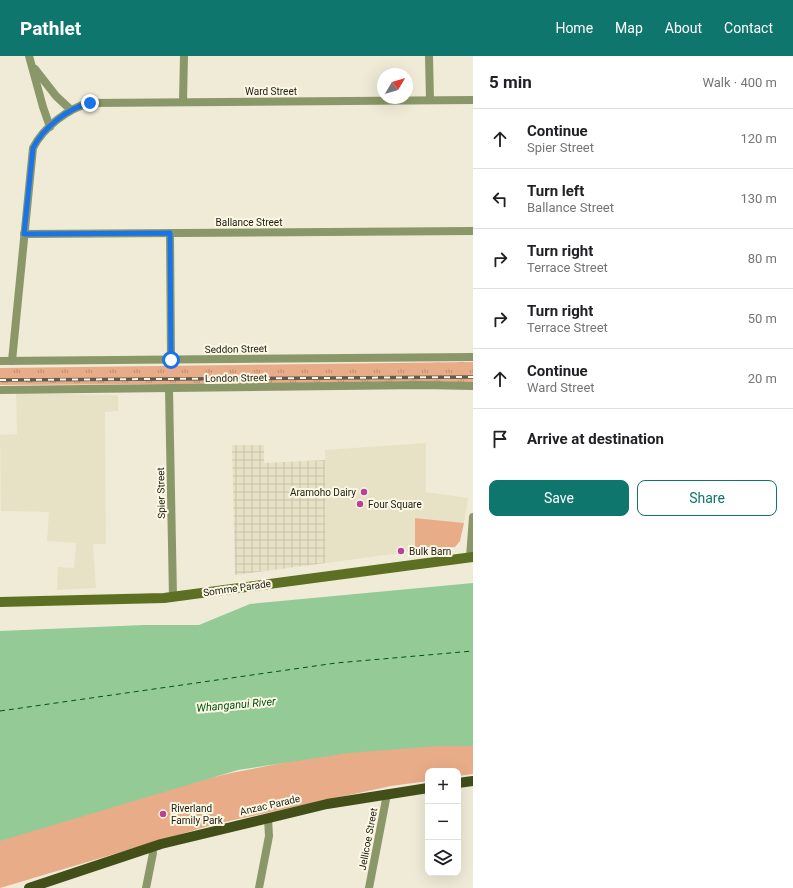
<!DOCTYPE html>
<meta charset="utf-8">
<style>
body{margin:0;font-family:Roboto,sans-serif;background:#f6f6f6;color:#202124}
.controls{position:absolute;right:12px;bottom:12px;display:grid;overflow:hidden;border-radius:8px;box-shadow:0 4px 16px #0002}
.controls button{width:36px;height:36px;display:grid;place-items:center;padding:0;border:0;border-bottom:1px solid #e0e0e0;background:#fff;color:#202124;font:20px sans-serif}
.compass{position:absolute;left:377px;top:12px;width:36px;height:36px;border-radius:50%;background:#fff;box-shadow:0 4px 16px #0002;rotate:52deg}
.stop{position:absolute;width:12px;height:12px;margin:-9px;border:3px solid #1a73e8;border-radius:50%;background:#fff}
.stop.end{background:#1a73e8;border-color:#fff;box-shadow:0 1px 4px #0008}
.list{margin:0;padding:0;list-style:none}
h2{display:flex;justify-content:space-between;align-items:center;height:52px;margin:0;padding:0 16px;font-size:17px}
h2 small{font-size:13px;font-weight:400;color:#757577}
.list li{display:grid;grid-template-columns:26px 1fr auto;gap:12px;align-items:center;box-sizing:border-box;height:60px;padding:0 16px;border-top:1px solid #e0e0e0}
.list b{display:block;font-size:15px;white-space:nowrap}
.list p{margin:0;font-size:13px;white-space:nowrap;color:#757577}
.list em{font-size:13px;font-style:normal;color:#757577}
.actions{display:flex;gap:8px;padding:12px 16px}
.actions a{flex:1;padding:9px 0;border:1px solid #0f766e;border-radius:8px;text-align:center;font-size:14px;color:#0f766e}
.actions .main{background:#0f766e;color:#fff}
.icon{flex:none;width:22px;height:22px;fill:none;stroke:currentColor;stroke-width:2;stroke-linecap:round;stroke-linejoin:round}
.map{position:relative;flex:none;width:473px;height:832px;overflow:hidden}
header{display:flex;align-items:center;gap:24px;box-sizing:border-box;height:56px;padding:0 20px;background:#0f766e;color:#fff}
header strong{font-size:19px}
nav{display:flex;gap:22px;margin-inline-start:auto;font-size:14px}
main{display:flex}
aside{flex:1;background:#fff}
.map>svg:first-child{display:block}
</style>
<header>
<strong>Pathlet</strong>
<nav><a>Home</a><a>Map</a><a>About</a><a>Contact</a></nav>
</header>
<main>
<div class="map">
<svg width="473" height="832" viewBox="0 0 473 832">
<defs>
<pattern id="industrial-grid" width="8" height="8" patternUnits="userSpaceOnUse"><rect width="8" height="8" fill="#e7e2c6"/><path d="M0 4h8M4 0v8" fill="none" stroke="#c6c2aa"/></pattern>
<pattern id="grass-tufts" width="24" height="20" patternUnits="userSpaceOnUse"><rect width="24" height="20" fill="#e9ac89"/><path d="M3 7l-1-3M5 7V3M7 7l1-3M15 17l-1-3M17 17v-4M19 17l1-3" fill="none" stroke="#bc8c6f"/></pattern>
</defs>
<rect width="100%" height="100%" fill="#efebd7"/>
<g fill="#e7e2c6">
<polygon points="16,337 118,339 118,355 105,356 106,488 93,488 96,532 57,534 58,511 74,512 76,487 47,485 49,456 1,455 0,379 17,378"/>
<polygon points="426,387 426,436 468,442 464,467 415,462 415,495 326,507 325,394"/>
</g>
<polygon fill="url(#industrial-grid)" points="232,389 264,389 264,407 325,404 326,507 235,519"/>
<polygon fill="url(#grass-tufts)" points="473,306 473,326 0,329 0,312"/>
<g fill="#e9ac89">
<polygon points="415,462 464,467 460,485 455,491 415,495"/>
<polygon points="473,685 473,718 458,720 458,715 428,715 428,725 391,730 215,768 0,832 0,776 102,748 231,717 370,690"/>
</g>
<polygon fill="#94ca96" points="473,527 473,690 438,690 349,697 238,714 0,785 0,575 144,569 199,569 250,548"/>
<g fill="none" stroke-linecap="round" stroke-linejoin="round">
<polyline stroke="#005412" stroke-width="1" stroke-dasharray="5 4" stroke-linecap="butt" points="0,655 336,607 473,595"/>
<g stroke="#8a9768" stroke-width="8">
<polyline points="29,0 43,51 50,71"/>
<polyline points="429,0 430,44"/>
<polyline points="35,13 56,40 71,54"/>
<polyline points="183,46 184,0"/>
<polyline points="170,177 171,304"/>
<polyline points="24,178 473,175"/>
<polyline points="0,305 473,301"/>
<path d="M12 305 33 92C43 72 68 52 90 47L473 44"/>
<polyline points="169,333 173,541"/>
<polyline points="0,334 422,329 473,330"/>
<polyline points="470,501 473,461"/>
<polyline points="146,832 153,797 151,792"/>
<polyline points="259,832 269,780 268,762"/>
<polyline points="369,832 387,738"/>
</g>
<polyline stroke="#5d6f22" stroke-width="10" points="0,546 164,542 473,501"/>
<g stroke="#424f19" stroke-width="10">
<polyline points="458,727 473,725"/>
<polyline points="29,832 161,788 327,748 428,732"/>
</g>
<g stroke="#5f5d52" stroke-width="3.5">
<polyline id="rail" points="0,324 473,321"/>
</g>
<use href="#rail" stroke="#fcf8e4" stroke-width="2" stroke-dasharray="6" stroke-linecap="butt"/>
</g>
<g fill="none" stroke-linecap="round" stroke-linejoin="round">
<path stroke="#1a73e8" stroke-width="5" d="M90 47C68 52 43 72 33 92L24 178 170 177 171 304"/>
</g>
<g fill="#b74299" stroke="#fcf8e4" stroke-width="1.5">
<circle cx="364" cy="436" r="4"/>
<circle cx="360" cy="448" r="4"/>
<circle cx="401" cy="495" r="4"/>
<circle cx="163" cy="758" r="4"/>
</g>
<g text-anchor="middle" dominant-baseline="central" stroke-width="4" stroke-linejoin="round" paint-order="stroke">
<g font-size="10" fill="#22211a" stroke="#fcf8e4">
<text x="271" y="35">Ward Street</text>
<text x="249" y="166">Ballance Street</text>
<text transform="translate(236 293) rotate(-1)">Seddon Street</text>
<text transform="translate(236 322) rotate(-1)">London Street</text>
<text transform="translate(161 437) rotate(-91)">Spier Street</text>
<text transform="translate(237 532) rotate(-8)">Somme Parade</text>
<text transform="translate(270 749) rotate(-13)">Anzac Parade</text>
<text transform="translate(368 783) rotate(-79)">Jellicoe Street</text>
</g>
<g font-size="10" fill="#22211a" stroke="#fcf8e4" text-anchor="start">
<text x="356" y="436" text-anchor="end">Aramoho Dairy</text>
<text x="368" y="448">Four Square</text>
<text x="409" y="495">Bulk Barn</text>
<text x="171" y="752">Riverland<tspan x="171" dy="12">Family Park</tspan></text>
</g>
<g font-size="11" font-style="italic" fill="#005412" stroke="#fcf8e4">
<text transform="translate(236 649) rotate(-5)">Whanganui River</text>
</g>
</g>
</svg>
<div class="controls">
<button>+</button>
<button>−</button>
<button><svg class="icon" aria-label="layers" viewBox="0 0 24 24"><path d="M12 4l9 5-9 5-9-5zM3 14l9 5 9-5"/></svg></button>
</div>
<svg class="compass" viewBox="-18 -18 36 36"><path d="M0-13l5 13h-10z" fill="#e53935"/><path d="M0 13l5-13h-10z" fill="#757577"/></svg>
<div class="stop" style="left:171px;top:304px"></div>
<div class="stop end" style="left:90px;top:47px"></div>
</div>
<aside>
<h2>5 min<small>Walk · 400 m</small></h2>
<ul class="list">
<li><svg class="icon" aria-label="ahead" viewBox="0 0 24 24"><path d="M12 20V5M6 11l6-6 6 6"/></svg><div><b>Continue</b><p>Spier Street</p></div><em>120 m</em></li>
<li><svg class="icon" aria-label="left" viewBox="0 0 24 24"><path d="M17 20v-9H6M10 6l-5 5 5 5"/></svg><div><b>Turn left</b><p>Ballance Street</p></div><em>130 m</em></li>
<li><svg class="icon" aria-label="right" viewBox="0 0 24 24"><path d="M7 20v-9h11M14 6l5 5-5 5"/></svg><div><b>Turn right</b><p>Terrace Street</p></div><em>80 m</em></li>
<li><svg class="icon" aria-label="right" viewBox="0 0 24 24"><path d="M7 20v-9h11M14 6l5 5-5 5"/></svg><div><b>Turn right</b><p>Terrace Street</p></div><em>50 m</em></li>
<li><svg class="icon" aria-label="ahead" viewBox="0 0 24 24"><path d="M12 20V5M6 11l6-6 6 6"/></svg><div><b>Continue</b><p>Ward Street</p></div><em>20 m</em></li>
<li><svg class="icon" aria-label="arrive" viewBox="0 0 24 24"><path d="M6 21V4h12l-3 4 3 4H6"/></svg><div><b>Arrive at destination</b></div></li>
</ul>
<div class="actions"><a class="main">Save</a><a>Share</a></div>
</aside>
</main>
